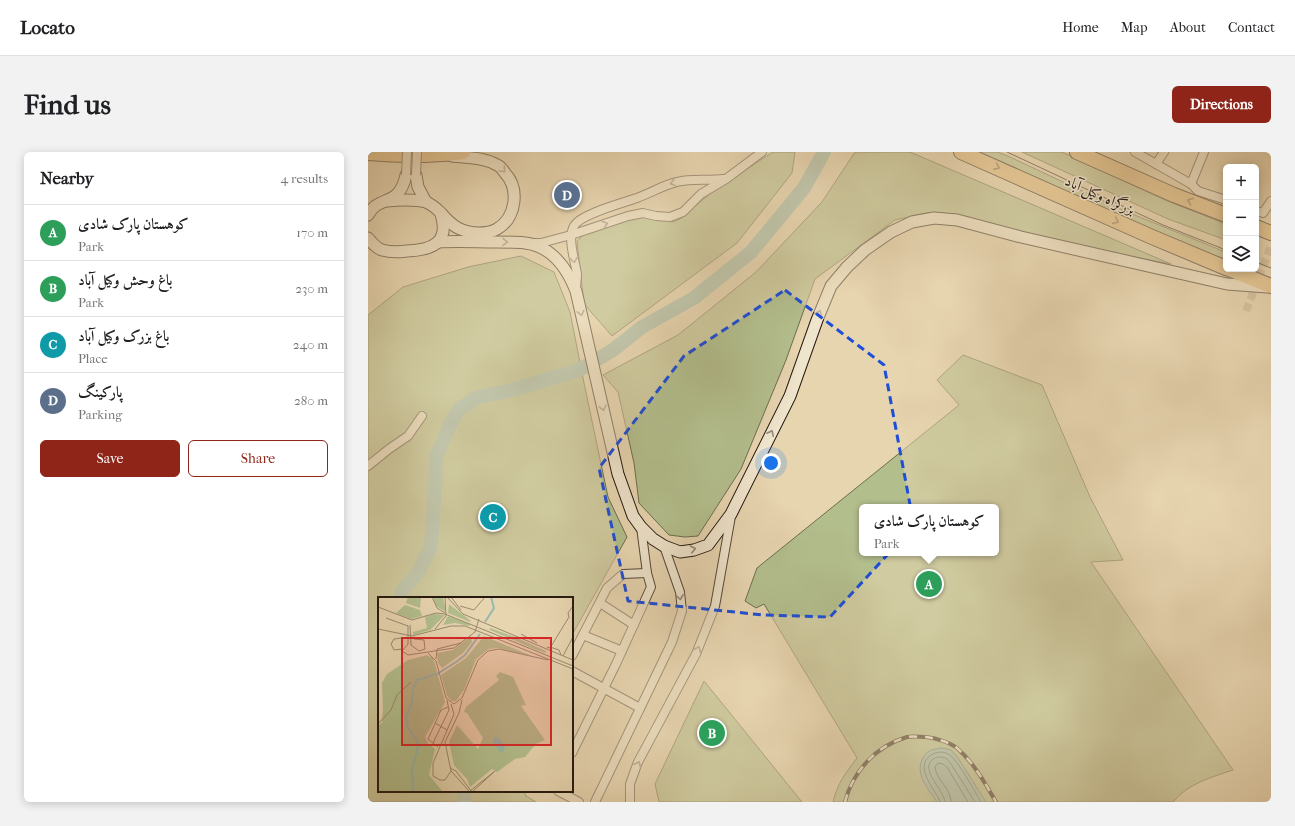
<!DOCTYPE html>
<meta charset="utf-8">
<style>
body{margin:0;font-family:"IM FELL French Canon",Amiri,serif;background:#f2f2f2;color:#202124}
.controls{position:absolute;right:12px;top:12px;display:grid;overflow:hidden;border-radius:6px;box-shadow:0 2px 10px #0003}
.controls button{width:36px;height:36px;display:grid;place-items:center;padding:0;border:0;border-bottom:1px solid #e0e0e0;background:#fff;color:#202124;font:20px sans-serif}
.you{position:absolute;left:403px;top:311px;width:14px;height:14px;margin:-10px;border:3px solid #fff;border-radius:50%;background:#1a73e8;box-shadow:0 0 0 6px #1a73e833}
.badge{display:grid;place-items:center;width:26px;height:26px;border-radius:50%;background:#8f2418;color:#fff;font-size:13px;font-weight:700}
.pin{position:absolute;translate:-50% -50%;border:2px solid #fff;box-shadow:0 1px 4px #0006}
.popup{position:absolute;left:491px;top:352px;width:140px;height:52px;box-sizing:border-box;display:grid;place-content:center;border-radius:6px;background:#fff;filter:drop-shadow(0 1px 3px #0005);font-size:13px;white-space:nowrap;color:#757577}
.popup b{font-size:15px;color:#202124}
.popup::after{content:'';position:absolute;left:50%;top:100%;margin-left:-8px;border:8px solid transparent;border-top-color:#fff}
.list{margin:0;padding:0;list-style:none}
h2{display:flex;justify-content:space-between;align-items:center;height:52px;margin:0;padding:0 16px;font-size:17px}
h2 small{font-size:13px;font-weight:400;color:#757577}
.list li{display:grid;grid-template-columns:26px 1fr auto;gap:12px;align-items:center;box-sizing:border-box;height:56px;padding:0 16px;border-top:1px solid #e0e0e0}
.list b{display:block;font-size:15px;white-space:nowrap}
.list p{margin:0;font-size:13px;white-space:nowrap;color:#757577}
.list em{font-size:13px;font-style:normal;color:#757577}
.actions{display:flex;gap:8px;padding:12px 16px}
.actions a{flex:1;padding:9px 0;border:1px solid #8f2418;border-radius:6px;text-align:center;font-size:14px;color:#8f2418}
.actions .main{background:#8f2418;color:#fff}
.icon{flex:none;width:22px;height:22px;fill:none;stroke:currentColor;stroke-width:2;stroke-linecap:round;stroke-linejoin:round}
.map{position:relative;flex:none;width:903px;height:650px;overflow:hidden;border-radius:6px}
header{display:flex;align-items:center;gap:24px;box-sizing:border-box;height:56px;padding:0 20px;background:#fff;border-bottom:1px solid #e0e0e0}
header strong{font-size:19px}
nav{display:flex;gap:22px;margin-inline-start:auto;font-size:14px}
.intro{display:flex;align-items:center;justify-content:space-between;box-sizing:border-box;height:96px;padding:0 24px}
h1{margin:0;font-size:28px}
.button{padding:10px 18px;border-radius:6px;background:#8f2418;color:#fff;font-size:14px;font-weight:700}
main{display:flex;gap:24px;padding:0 24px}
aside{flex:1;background:#fff;border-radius:6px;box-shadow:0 2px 10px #0003}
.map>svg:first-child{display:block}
</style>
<header>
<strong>Locato</strong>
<nav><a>Home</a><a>Map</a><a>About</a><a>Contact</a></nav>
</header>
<div class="intro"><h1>Find us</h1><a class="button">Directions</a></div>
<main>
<aside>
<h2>Nearby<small>4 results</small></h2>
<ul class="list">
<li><span class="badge" style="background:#2e9e5b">A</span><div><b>کوهستان پارک شادی</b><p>Park</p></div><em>170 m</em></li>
<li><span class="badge" style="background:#2e9e5b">B</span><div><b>باغ وحش وکیل آباد</b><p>Park</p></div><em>230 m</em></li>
<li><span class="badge" style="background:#0f9aa8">C</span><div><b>باغ بزرک وکیل آباد</b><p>Place</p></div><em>240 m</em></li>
<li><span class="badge" style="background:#5c6f8a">D</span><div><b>پارکینگ</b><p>Parking</p></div><em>280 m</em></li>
</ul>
<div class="actions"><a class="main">Save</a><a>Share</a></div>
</aside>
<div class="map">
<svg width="903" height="650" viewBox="0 0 903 650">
<rect width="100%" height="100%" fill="#e7d5b0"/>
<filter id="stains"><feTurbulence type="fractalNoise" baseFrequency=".005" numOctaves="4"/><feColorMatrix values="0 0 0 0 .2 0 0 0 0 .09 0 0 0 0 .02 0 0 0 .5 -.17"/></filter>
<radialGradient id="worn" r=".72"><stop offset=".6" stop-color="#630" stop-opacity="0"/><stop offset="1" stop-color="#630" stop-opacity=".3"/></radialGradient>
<g fill="#b3be8d" stroke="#6c6c4f" fill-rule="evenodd">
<polygon points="405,0 427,0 424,21 369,91 244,184 216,152 209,89 216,82 271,64 306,70 315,65 327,54 348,37"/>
<polygon points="487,0 542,0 803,112 698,92 585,62 558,61 527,68 447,127 418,208 373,317 330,384 317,385 301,383 271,351 266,311 250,240 235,223 310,183 388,120 454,50"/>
<polygon points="597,0 630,0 642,5 757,59 855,99 858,105 858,114"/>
<polygon points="654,0 694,0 797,48 858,72 858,88 800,67"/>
<polygon points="153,104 186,120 202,160 216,231 240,345 259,385 204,483 204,446 11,446 11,639 156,639 158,644 168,650 0,650 0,163 35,135 100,115"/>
<path d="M595 203 674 233 722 345 755 408 723 410 865 618C844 625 819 632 805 650H465C470 630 477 622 489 606L396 452 388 456 377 449 389 416 591 253 569 228ZM494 355H628V401H494Z"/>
<polygon points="336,529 434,650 291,650 287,632"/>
</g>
<path fill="#97b9ac" stroke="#6a796e" d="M574 596 583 598 590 606 618 650H569C561 638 547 623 554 608 558 599 564 597 574 596Z"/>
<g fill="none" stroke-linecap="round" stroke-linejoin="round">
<g stroke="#5e695e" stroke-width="1">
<path d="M572 650 571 647C564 634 545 612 565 602 569 600 575 599 580 602 589 606 607 640 613 650"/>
<path d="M577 650C576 637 551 618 565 607 569 604 573 605 578 606L583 612 607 650"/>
<path d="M583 650C583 636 568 628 567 615L570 611 575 612 579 615 600 650"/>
</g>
<g stroke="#97b9ac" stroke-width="14">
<polyline points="32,446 35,438 51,419 63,394 67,338 68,305 81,275 91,257 110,245 140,239 211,218 245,198 274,175 326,146 383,100 436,36 456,0"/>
<polyline points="95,639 97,650"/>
</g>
<polyline stroke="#c0af90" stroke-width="8" stroke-dasharray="8 4" stroke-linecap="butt" points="878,159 903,94"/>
<g stroke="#564839" stroke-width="10">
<g id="street">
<polyline points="767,0 823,32 830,39 858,48"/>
<polyline points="788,12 796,0"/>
<polyline points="823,32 836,0"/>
<polyline points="888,59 895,61 903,49"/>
<polyline points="165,91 173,91 203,83 260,64 275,61 288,64 302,65 315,60 333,42 358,27 394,0"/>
<path d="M208 138C208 133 209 127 209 122 207 109 199 86 206 74 212 62 255 51 269 46 283 41 295 33 309 30 324 26 340 29 355 27"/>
<polyline points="0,314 21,297 40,284 54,264"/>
<polyline points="232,451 266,473"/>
<polyline points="215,483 254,499"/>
<polyline points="204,504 239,436 255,422 279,421"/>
<polyline points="204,519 272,556"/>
<polyline points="204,601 248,512 283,435 279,421 273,375"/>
<polyline points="190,639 211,650"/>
<polyline points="227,650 304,490 314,459 312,440 296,394"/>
<polyline points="262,650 262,632 270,610 328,502 347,454 363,364"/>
</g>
</g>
<g stroke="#261911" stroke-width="13">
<g id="secondary">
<polyline points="48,23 50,35 58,50"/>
<path d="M19 49C31 48 46 47 58 50 65 53 68 56 73 61 83 73 92 80 109 81 116 81 123 81 129 77 148 66 152 37 137 21 135 18 132 14 129 13 115 5 99 6 84 4"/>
<path d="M0 63C11 42 31 56 38 23"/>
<path d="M0 86C4 91 8 96 14 98 21 100 32 100 39 99 64 98 82 91 73 62"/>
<path d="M70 90C90 89 109 90 129 90 138 90 148 90 157 91 183 94 199 116 208 139L250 322 265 364 273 375 285 387 296 394 312 400 326 398 340 393 363 362 422 244 449 168 463 134 479 115 497 98 523 80 544 70 566 66 589 68 653 85 859 132 899 135"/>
</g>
</g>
<g stroke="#261911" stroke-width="16">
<g id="highway">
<polyline points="593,0 784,85 858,116"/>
<polyline points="709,0 806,43 858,63"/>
<path d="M0 1C32 4 63 4 95 0"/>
<polyline points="888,75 903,81"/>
<polyline points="861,117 903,134"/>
</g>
</g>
<use href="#street" stroke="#efe4cc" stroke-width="8"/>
<use href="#secondary" stroke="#efe4cc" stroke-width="11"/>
<use href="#highway" stroke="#e4ba78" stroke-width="14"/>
<g stroke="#261911" stroke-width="1">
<polyline points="639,0 795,73 858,98"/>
<polyline points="888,110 903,116"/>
</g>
<g stroke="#261911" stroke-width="4">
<path id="rail" d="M477 650C485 619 508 594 539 585 545 584 552 585 558 585 567 586 581 590 589 596 606 611 617 631 628 650"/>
</g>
<use href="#rail" stroke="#efe4cc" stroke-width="2.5" stroke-dasharray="8" stroke-linecap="butt"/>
<g stroke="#564839" stroke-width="10" stroke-linecap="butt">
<g id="street-bridge">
<polyline points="38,23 39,0"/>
<polyline points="48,23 49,0"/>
</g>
</g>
<use href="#street-bridge" stroke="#efe4cc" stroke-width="8"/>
</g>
<defs><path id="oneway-chevron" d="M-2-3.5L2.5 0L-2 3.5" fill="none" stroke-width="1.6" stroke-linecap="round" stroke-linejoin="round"/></defs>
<g stroke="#856a44">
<use href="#oneway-chevron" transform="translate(629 15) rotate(24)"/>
<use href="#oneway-chevron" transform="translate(822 49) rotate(-158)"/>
<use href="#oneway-chevron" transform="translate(748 69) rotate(24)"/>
</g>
<g stroke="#958978">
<use href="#oneway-chevron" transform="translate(135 18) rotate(47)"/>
<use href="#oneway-chevron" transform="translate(305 31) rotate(165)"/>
<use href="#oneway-chevron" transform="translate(237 72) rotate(-18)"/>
<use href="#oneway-chevron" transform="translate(137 90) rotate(2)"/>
<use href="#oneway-chevron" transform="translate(206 108) rotate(81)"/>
<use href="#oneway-chevron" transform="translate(213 161) rotate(77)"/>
<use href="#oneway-chevron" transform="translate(451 161) rotate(-67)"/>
<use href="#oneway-chevron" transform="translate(235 256) rotate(77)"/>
<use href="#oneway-chevron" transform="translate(403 281) rotate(-64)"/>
<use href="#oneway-chevron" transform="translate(325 397) rotate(-13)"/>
<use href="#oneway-chevron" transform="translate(312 445) rotate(83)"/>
<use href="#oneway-chevron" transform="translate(330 497) rotate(-68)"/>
<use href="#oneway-chevron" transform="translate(270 612) rotate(-67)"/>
</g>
<path d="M0 0H903V650H0ZM417 138 516 213 546 374 462 465 395 463 260 449 231 316 316 204Z" fill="#e7d5b0" fill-opacity=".55" fill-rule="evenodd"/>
<path fill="none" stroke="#1d4ed8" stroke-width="3" stroke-dasharray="8 5" stroke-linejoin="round" d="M417 138 516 213 546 374 462 465 395 463 260 449 231 316 316 204Z"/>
<g text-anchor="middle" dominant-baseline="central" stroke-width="3" stroke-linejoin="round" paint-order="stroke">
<g font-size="15" fill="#261911" stroke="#efe4cc">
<text transform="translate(732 43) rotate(24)">بزرگراه وکیل آباد</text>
</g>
</g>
<g transform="translate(10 445)">
<rect width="195" height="195" fill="#e7d5b0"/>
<path d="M30 0H43L42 11 28 6ZM55 0H65L68 15 58 9ZM71 7 93 24 92 25 70 16ZM27 8 42 13 44 19 33 22 18 16ZM56 17 67 18 52 33 35 38V35L49 31 47 20ZM70 19 92 27 91 29 77 26 65 28ZM112 31 137 40 168 54 167 56 156 52 112 33ZM93 39 94 45 85 56 64 71 60 66 59 56 75 53ZM106 39 156 60 120 51 111 52 98 62 86 93 78 104H74L69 99 63 78 88 61ZM49 58 55 61 57 67 67 105 47 140 50 147 57 152 51 178 65 195H0V128L4 126 5 112 4 86 9 77 30 63ZM122 75 135 80 148 108 143 109 167 143 158 147 147 160 137 162 119 175 114 172 92 190 89 182 76 168 71 145 79 128 100 152 105 141 89 116 86 115 88 110 121 83 118 79Z" fill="#b3be8d"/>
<path d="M117 140 121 141 127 150 125 155 121 154 115 144Z" fill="#97b9ac"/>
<path fill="none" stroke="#97b9ac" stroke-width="2" d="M107 25 116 11 113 0M35 195 34 173 40 150 38 142 29 129 28 120 34 106 35 91 39 83 59 77 78 65 87 58 102 37"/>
<path fill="none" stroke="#9a8a70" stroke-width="1" d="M54 0 59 11 67 16M69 0 85 17 195 63M73 0 83 13M82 9 96 13 107 0M0 10 34 23 58 16 67 17 195 69M8 21 30 29V47L24 54 30 58 76 51 97 35 101 22M32 28 33 48 41 54 47 52 46 43 36 42M0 32 34 39 73 29H87L195 72M57 32 68 19 67 0M143 37 159 46M23 41 16 42 13 47 16 53 24 52M169 50 172 51 191 20 190 16 195 9M172 50 181 53 183 58M50 56 58 64 68 101 76 107 84 101 100 63 110 54 121 52 170 63M185 59 195 40M58 62 59 52 83 46M73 107 76 117 55 166V179L62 183H67L73 174 67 145 81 116 84 103M57 126 69 133M0 127 13 113 19 98 33 85M55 146 71 113 69 103M60 150 50 142 63 113 70 110M72 171 78 174 94 195M73 174 91 194M92 194 117 174M94 195 117 174"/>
<path fill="#d62828" fill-opacity="0.15" stroke="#d62828" stroke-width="2" d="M24 41H173V148H24Z"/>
<rect width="195" height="195" fill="none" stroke="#261911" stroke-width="2"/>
</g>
<rect width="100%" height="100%" filter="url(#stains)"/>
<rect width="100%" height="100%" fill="url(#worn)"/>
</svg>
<div class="controls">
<button>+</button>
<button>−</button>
<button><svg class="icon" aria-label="layers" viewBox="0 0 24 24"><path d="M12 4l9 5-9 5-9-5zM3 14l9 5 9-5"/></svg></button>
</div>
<div class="you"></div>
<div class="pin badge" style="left:561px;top:432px;background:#2e9e5b">A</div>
<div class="popup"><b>کوهستان پارک شادی</b>Park</div>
<div class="pin badge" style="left:344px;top:581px;background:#2e9e5b">B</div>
<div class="pin badge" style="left:125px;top:365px;background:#0f9aa8">C</div>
<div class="pin badge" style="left:199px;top:43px;background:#5c6f8a">D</div>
</div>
</main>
